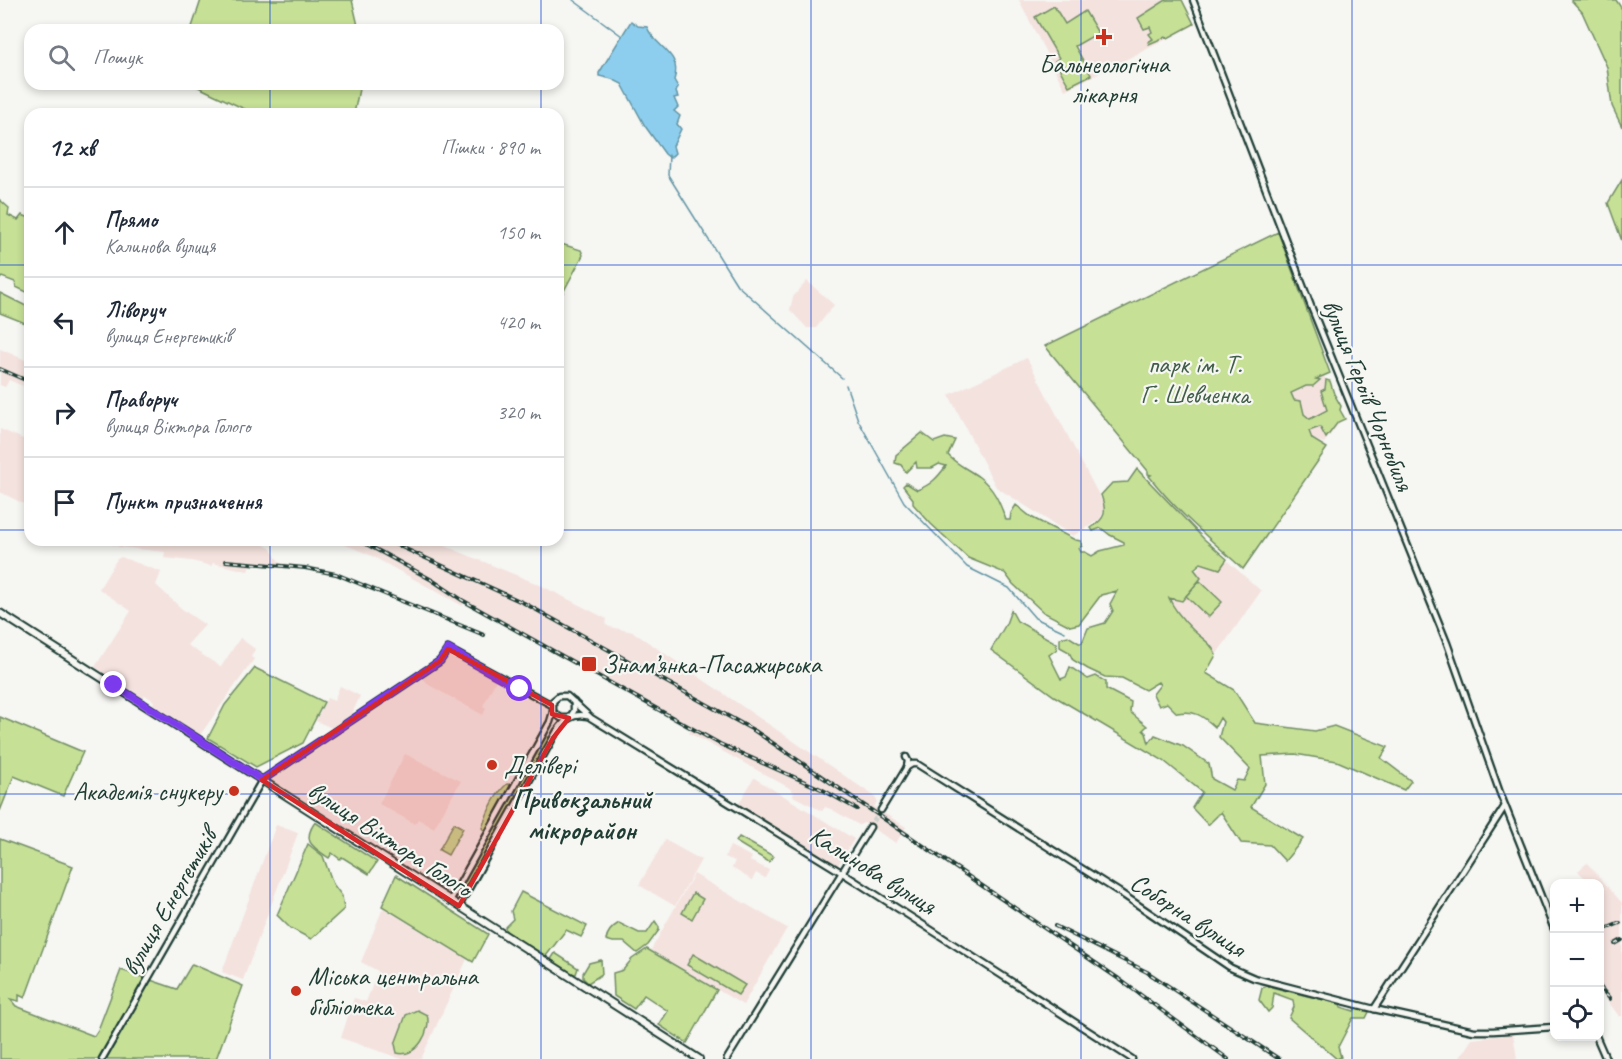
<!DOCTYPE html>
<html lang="uk">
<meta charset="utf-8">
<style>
body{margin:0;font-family:Caveat,sans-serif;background:#f2f2f3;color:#1f2937}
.controls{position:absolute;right:18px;bottom:18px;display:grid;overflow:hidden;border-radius:12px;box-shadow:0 3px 9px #0003}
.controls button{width:54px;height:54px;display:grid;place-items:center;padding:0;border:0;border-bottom:2px solid #e0e1e3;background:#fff;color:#1f2937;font:30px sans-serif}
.stop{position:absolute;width:18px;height:18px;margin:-14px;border:4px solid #7c3aed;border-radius:50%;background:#fff}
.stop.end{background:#7c3aed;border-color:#fff;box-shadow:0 2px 6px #0008}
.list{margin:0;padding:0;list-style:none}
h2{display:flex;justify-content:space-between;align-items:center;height:78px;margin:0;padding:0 24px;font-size:26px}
h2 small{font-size:20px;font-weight:400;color:#747a83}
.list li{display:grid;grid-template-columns:39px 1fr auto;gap:18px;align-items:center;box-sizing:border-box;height:90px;padding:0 24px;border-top:2px solid #e0e1e3}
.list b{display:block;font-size:22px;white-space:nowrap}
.list p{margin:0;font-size:20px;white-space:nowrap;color:#747a83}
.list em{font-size:20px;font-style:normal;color:#747a83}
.icon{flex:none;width:33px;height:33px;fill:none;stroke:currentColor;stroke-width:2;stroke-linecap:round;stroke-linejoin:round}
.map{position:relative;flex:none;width:1622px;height:1059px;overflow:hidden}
.search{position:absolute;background:#fff;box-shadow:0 3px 9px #0003;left:24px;top:24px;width:540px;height:66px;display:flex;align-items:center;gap:15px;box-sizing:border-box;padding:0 21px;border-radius:18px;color:#747a83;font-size:22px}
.panel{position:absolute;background:#fff;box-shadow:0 3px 9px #0003;left:24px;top:108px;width:540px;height:438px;border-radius:18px}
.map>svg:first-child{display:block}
</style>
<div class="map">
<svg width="1622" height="1059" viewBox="0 0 1622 1059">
<rect width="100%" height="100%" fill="#f6f6f2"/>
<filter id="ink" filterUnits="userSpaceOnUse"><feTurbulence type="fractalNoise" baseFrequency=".0167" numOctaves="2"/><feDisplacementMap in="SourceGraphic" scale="12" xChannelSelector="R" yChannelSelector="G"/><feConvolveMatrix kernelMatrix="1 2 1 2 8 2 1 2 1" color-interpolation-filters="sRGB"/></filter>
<g filter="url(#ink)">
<g fill="#f4e2de">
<polygon points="1019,0 1183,0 1195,25 1065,90"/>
<polygon points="807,281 834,305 816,328 807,328 790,310 793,297"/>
<polygon points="0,349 30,362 30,389 9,380 5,387 0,385"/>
<polygon points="1027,358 1105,507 1100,519 1073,536 996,487 949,395"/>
<polygon points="1324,376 1342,419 1324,443 1312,439 1290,390"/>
<polygon points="0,429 30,442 30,507 0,492"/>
<polygon points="99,540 255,540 270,548 280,563 297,565 297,569 250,565 248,571 213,563 211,566 192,561 164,558 165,552 120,547"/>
<polygon points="334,540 431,540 540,585 595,613 607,619 606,625 610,627 633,632 874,796 877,801 874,807 906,827 896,843 864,823 859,825 831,809 825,807 822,811 793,796 794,792 788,787 689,733 691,729 463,601 463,606 370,555"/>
<polygon points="1214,549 1261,591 1216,655 1165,608"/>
<polygon points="121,557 161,572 156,585 182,609 205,625 187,645 221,667 240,638 255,649 251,657 254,659 200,735 153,704 154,701 145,695 143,698 95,667 131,611 99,589 117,559"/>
<polygon points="451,654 496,680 483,706 486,708 483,715 429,685 422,677 444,661"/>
<polygon points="340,686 360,696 351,716 332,728 316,721 327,698 334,701"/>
<polygon points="405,754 461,781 434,828 418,819 415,824 379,804"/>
<polygon points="754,778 854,839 838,865 738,805"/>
<polygon points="276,825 298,833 243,980 222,972"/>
<polygon points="665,840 701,860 675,906 639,885"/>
<polygon points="730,846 752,857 750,861 769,870 765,878 756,873 752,880 732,868 735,861 725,857"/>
<polygon points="1587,863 1622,903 1622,1016 1619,1016 1600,991 1600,884 1593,883 1590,879 1586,879 1578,871"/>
<polygon points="694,874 787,928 743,1005 651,950"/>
<polygon points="383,908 467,959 421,1059 402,1059 341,1038 354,998 366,1002 378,971 361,962"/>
<polygon points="1513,1034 1517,1059 1459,1059 1472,1039"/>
</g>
<g fill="#c6e096" stroke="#728e65" stroke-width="1.5">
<polygon points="201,0 352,0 359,30 191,30"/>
<polygon points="1166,0 1182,0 1194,24 1168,38 1165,37 1149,44 1148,42 1153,39 1149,34 1152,32 1150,27 1144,29 1138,18"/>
<polygon points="1571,0 1616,0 1622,9 1622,127 1612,106 1607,67 1582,12"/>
<polygon points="1054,6 1065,24 1085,11 1098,33 1075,46 1091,75 1069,86 1055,61 1059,58 1035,17"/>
<polygon points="192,84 360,84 354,114 255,114"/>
<polygon points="1622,180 1622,241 1608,203"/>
<polygon points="0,200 9,208 8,215 18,220 22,215 30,218 30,298 27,292 16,287 15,282 2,277 0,279"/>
<path d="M1278 232 1330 373 1316 379 1320 380 1313 386H1306L1291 393 1294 400 1301 401 1304 414 1310 419 1327 410 1321 391 1325 389 1326 380 1330 381 1334 394 1341 406 1340 410 1345 419 1338 422 1326 438 1320 427 1309 431 1312 439 1327 448 1243 569C1210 539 1176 511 1149 476L1151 475 1148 474V471L1045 346Z"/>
<polygon points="558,243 581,250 583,255 558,302"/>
<polygon points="0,293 30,308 30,325 0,313"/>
<path d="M922 433 934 442 945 438 955 440 948 455C957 465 968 469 979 477 994 488 1000 503 1006 520H1010L1011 513 1016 505 1031 517 1075 540 1081 541 1082 546 1079 548 1081 552H1085L1092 556 1100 551 1124 545V542L1110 535 1101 528 1093 531 1091 528C1106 518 1107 512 1101 495L1112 483 1128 482 1137 469 1204 539 1227 559 1220 569 1201 563 1194 569 1201 578 1182 601 1169 598C1174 610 1184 621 1193 630 1202 639 1212 643 1216 655L1206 673 1234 690 1255 723 1315 731 1334 726 1388 747 1381 758 1411 781 1404 790 1337 761 1295 754 1262 756 1265 784 1251 807 1303 839 1285 861 1270 845 1241 843 1221 812 1208 825 1192 808 1202 792 1164 761 1054 696 991 650 1006 624 1011 610 1017 621 1056 643 1057 649 1049 655 1061 679 1066 677 1070 667 1088 679 1096 676 1106 682V689L1131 702 1130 712 1147 726 1143 730 1146 733 1149 743 1155 735 1183 746 1209 764 1212 779 1232 790 1237 780 1244 781 1250 769 1219 737 1223 722 1220 718 1215 727C1202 715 1194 710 1177 713L1167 703 1159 706 1153 694 1160 685 1158 682 1145 690 1122 678 1105 677 1088 669 1073 660 1069 652 1060 647V638L1068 636 1079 643H1082L1088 628 1105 623 1113 611 1110 604 1117 591 1101 595 1079 624 1070 626 1043 612 1013 584 1005 573 968 558 931 524 913 504V499L903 486 906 483 917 490C931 485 938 477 946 466L939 464 932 468H917L916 462 906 472 901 465 895 463 896 455Z"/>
<polygon points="1200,581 1222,602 1208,617 1186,596"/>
<polygon points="255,668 324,702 303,743 256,767 208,738 225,705"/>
<polygon points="0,717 83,752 63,796 14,776 0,811"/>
<polygon points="545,735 550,738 463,895 457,892"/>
<path d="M507 784 511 785 486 832 482 828C487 813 495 794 507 784Z"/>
<path d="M315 822 377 862 369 874 342 857 340 859 332 853 329 858C311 846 302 841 315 822Z"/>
<polygon points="454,823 463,828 448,855 439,850"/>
<polygon points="739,837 773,856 769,862 736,842"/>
<polygon points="0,839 73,866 25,998 19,995 19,1001 10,999 16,1006 94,1036 98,1030 121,970 177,989 192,964 243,986 216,1059 0,1059"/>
<polygon points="308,844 323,856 333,884 342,896 344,909 311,939 290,928 277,915"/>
<polygon points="396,875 488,934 473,962 382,906"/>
<polygon points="521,892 587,926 581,937 566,930 546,956 506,932 505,927 513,919 511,911"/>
<polygon points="693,893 703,899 692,919 682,913"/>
<path d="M655 921 659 927V930L648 945 637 953 624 942H613L606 940C607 932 612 927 619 923L639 933H647Z"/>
<path d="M647 949 717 990C706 1008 698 1025 687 1043L659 1025 668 1011 644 995 634 1009 614 996 613 973 623 970 632 959Z"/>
<polygon points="555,953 578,968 576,974 571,973 550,961"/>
<polygon points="693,954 745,985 738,995 687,965"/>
<polygon points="601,960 602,974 588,983 583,978 583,973 589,963"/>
<polygon points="1267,986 1340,1004 1341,1007 1354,1011 1356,1008 1369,1012 1366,1018 1353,1018 1338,1047 1341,1057 1337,1059 1289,1018 1294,1007 1293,1000 1274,993 1272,1008 1268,1012 1259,1000 1262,988"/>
<path d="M417 1010 427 1015C432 1029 417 1059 397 1053L395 1044 406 1015Z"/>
</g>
<path fill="#8dceee" stroke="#6194a4" stroke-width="1.5" d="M631 21 638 26 647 27C655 48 683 53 674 80L678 87 676 92 678 97 674 98 678 107 674 111 680 116 677 124 681 129 673 146 675 153 670 158 665 154 645 126 622 84 612 79 599 76V73Z"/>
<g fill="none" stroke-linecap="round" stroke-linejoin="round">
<g stroke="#6194a4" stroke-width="1.5">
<polyline points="573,0 622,36"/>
<polyline points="669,155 668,175 737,285 842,378"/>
<polyline points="846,385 858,420 904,502 967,567 1009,588 1035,618 1065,632"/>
</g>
<polyline stroke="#cbd1cc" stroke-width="4.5" stroke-dasharray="4.5 2" stroke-linecap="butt" points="870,827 881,810"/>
<g stroke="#1f3d34" stroke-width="9">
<g id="tertiary">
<polyline points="1193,0 1312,309 1447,643 1500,793 1554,929"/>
<polyline points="553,712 561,718 569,718 574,711 574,702"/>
<polyline points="906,757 908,761 907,767"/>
<polyline points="881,810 907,767 912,764 917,764 1119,892 1231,968 1254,978 1374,1009 1474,1031 1493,1031 1554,1027"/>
<polyline points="450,901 550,722 553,712 553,701 559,696 567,696 591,718 841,872 1132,1059"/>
<path d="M459 906 557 731C565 720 572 713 587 716"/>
<polyline points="1374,1009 1505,806"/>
<polyline points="1596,1036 1606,1059"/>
<polyline points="102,1059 262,780 440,661 448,649 552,705"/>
<polyline points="727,1059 870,827"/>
</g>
</g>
<g stroke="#1f3d34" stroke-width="10">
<polyline id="primary" points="0,613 699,1059"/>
</g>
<use href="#tertiary" stroke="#f6f6f2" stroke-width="4.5"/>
<use href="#primary" stroke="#f6f6f2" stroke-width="6"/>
<g stroke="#1f3d34" stroke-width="4">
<g id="rail">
<polyline points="0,369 30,382"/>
<polyline points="359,540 432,580 462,600 720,744 821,789 857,809"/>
<polyline points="386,540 524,603 755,731 1119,979 1228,1059"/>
<polyline points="226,561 305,568 336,574 484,635"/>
<polyline points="1055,926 1147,972 1279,1059"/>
<polyline points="1608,928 1620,923"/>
<polyline points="1615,944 1622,940"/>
<polyline points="1600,987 1610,999"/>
</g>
</g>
<use href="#rail" stroke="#f6f6f2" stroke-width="1.5" stroke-dasharray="4.5" stroke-linecap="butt"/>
</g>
</g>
<g fill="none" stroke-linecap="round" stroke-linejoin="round" filter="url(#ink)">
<polyline stroke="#7c3aed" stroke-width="8" points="114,685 262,780 440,661 448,649 520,689"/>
</g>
<path fill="#d62828" fill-opacity="0.2" stroke="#d62828" stroke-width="4.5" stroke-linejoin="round" d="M448 649 552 705V714L569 718 553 738 459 906 262 780 440 661Z"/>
<path fill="none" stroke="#1d4ed8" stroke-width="1.5" stroke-opacity="0.55" d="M270 0V30M541 0V30M811 0V1059M1081 0V1059M1352 0V1059M270 84V114M541 84V114M0 265H30M558 265H1622M0 530H30M558 530H1622M270 540V1059M541 540V1059M0 794H1622"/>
<g fill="#c8321e" stroke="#f6f6f2" stroke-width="2">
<path d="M1101 28h6v6h6v6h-6v6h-6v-6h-6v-6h6z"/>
<rect x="581" y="656" width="16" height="16" rx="3"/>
<circle cx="492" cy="765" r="6"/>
<circle cx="234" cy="791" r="6"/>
<circle cx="296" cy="991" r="6"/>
</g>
<g text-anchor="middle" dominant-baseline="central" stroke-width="4.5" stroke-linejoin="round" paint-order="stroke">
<g font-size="26" fill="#1f3d34" stroke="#f6f6f2" text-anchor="start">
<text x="1104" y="64" text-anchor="middle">Бальнеологічна<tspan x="1104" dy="30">лікарня</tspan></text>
<text x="602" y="664">Знам’янка-Пасажирська</text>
<text x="504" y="765">Делівері</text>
<text x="222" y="791" text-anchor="end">Академія снукеру</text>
<text x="308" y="976">Міська центральна<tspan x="308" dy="30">бібліотека</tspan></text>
</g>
<g font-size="26" fill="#405e48" stroke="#f6f6f2">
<text x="1195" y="364">парк ім. Т.<tspan x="1195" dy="30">Г. Шевченка</tspan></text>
</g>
<g font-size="26" fill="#1f3d34" stroke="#f6f6f2">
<text transform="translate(1368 395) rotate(68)">вулиця Героїв Чорнобиля</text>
<text transform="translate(390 839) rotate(33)">вулиця Віктора Голого</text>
<text transform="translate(873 870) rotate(32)">Калинова вулиця</text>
<text transform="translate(169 902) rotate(-60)">вулиця Енергетиків</text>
<text transform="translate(1188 915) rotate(33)">Соборна вулиця</text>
</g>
<g font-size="27" font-weight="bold" fill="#1f3d34" stroke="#f6f6f2">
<text x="582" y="799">Привокзальний<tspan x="582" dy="31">мікрорайон</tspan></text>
</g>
</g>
</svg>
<div class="controls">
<button>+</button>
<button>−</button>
<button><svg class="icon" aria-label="locate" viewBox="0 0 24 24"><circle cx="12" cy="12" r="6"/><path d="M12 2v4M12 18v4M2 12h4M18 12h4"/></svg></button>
</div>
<div class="stop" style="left:520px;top:689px"></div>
<div class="stop end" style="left:114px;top:685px"></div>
<div class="search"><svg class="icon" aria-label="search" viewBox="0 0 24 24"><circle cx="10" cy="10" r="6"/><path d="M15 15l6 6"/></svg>Пошук</div>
<section class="panel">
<h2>12 хв<small>Пішки · 890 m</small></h2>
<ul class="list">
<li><svg class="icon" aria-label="ahead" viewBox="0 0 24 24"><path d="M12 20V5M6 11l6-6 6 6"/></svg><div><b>Прямо</b><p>Калинова вулиця</p></div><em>150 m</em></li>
<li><svg class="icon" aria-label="left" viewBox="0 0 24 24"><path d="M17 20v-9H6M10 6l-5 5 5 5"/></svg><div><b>Ліворуч</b><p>вулиця Енергетиків</p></div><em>420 m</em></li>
<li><svg class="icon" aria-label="right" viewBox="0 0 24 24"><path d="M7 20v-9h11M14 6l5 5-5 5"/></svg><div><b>Праворуч</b><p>вулиця Віктора Голого</p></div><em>320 m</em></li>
<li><svg class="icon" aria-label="arrive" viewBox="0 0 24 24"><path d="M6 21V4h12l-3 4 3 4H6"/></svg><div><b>Пункт призначення</b></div></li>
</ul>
</section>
</div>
